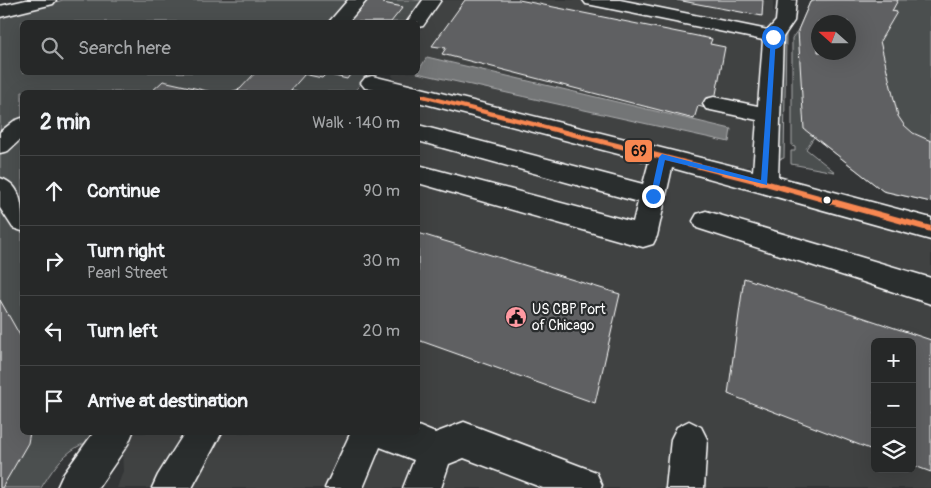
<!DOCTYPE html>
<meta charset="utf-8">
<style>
body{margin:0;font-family:Pangolin,sans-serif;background:#2e3030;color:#f1f3f6}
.controls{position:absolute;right:15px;bottom:15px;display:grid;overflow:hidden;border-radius:8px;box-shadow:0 5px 20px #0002}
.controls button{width:45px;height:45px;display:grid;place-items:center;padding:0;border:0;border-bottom:1px solid #424445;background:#262828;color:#f1f3f6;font:25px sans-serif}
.compass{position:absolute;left:811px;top:15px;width:45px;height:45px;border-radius:50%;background:#262828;box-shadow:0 5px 20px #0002;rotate:291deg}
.stop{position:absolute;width:15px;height:15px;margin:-11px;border:4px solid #1a73e8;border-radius:50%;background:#fff}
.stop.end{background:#1a73e8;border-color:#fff;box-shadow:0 1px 5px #0008}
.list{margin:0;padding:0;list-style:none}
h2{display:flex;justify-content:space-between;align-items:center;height:65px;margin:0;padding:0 20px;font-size:21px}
h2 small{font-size:16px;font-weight:400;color:#a4a6a8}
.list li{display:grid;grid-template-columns:32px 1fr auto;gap:15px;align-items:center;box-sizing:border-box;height:70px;padding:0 20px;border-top:1px solid #424445}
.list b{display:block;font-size:19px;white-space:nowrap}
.list p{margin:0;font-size:16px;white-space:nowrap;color:#a4a6a8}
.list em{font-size:16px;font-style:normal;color:#a4a6a8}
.icon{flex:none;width:28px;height:28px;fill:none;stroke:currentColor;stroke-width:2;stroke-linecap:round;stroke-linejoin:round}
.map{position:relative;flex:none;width:931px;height:488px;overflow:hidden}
.search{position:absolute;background:#262828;box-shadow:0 5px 20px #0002;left:20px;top:20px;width:400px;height:55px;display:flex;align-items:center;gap:12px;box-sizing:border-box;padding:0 18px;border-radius:8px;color:#a4a6a8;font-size:19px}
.panel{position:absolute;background:#262828;box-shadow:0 5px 20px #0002;left:20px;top:90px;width:400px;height:345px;border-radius:8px}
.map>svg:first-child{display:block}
</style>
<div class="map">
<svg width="931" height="488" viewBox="0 0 931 488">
<rect width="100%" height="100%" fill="#333536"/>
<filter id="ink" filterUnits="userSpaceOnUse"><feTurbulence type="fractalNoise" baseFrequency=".02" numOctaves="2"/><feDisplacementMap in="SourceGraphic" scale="10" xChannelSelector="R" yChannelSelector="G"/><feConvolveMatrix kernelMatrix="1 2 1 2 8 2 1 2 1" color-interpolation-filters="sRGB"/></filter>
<g filter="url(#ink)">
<g fill="#404243" fill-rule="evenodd">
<polygon points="441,0 773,0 773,12 776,15 776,19 770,29 754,159 751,165 743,168 733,166 399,84 392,76 393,73 418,72 418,33"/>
<path d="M418 104 745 187 931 240V488H117L123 471 122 448 133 433 418 432ZM875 342H912V469H875Z"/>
</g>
<g fill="#4c4f50" stroke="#a6a7a8" fill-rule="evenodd">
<path d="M63 0H423L406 22H22V72L369 73 354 92H22V432L99 433C93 441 86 442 77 447 60 457 51 472 41 488H0V17Z"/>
<path d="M817 0H931V202L883 191 814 137 806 149 835 172 791 164V151H795V147L792 146V38L798 30 810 2ZM818 22H848V52H818Z"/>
<polygon points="786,34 784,158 776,160 780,45"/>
</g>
<polygon fill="#737576" stroke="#abacad" points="427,57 731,129 729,142 417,73"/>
<g fill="#5f6162" stroke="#fff" fill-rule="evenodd">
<polygon points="364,0 385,0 383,3 403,7 391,22 344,22"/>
<polygon points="465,0 519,0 712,39 710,44 725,47 713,110 698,106 694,119 442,54 446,48 432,46"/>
<polygon points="677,0 763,0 762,16"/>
<path d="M817 0H898L892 11 897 12 880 41 898 116 904 125 913 133 931 141V202L883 191 804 129 798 30 810 2ZM818 22H848V52H818Z"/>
<polygon points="256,72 299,72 305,74 290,91 296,92 230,92 240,89"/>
<polygon points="352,72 347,79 326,74 322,78 299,73"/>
<polygon points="163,81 212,92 151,92"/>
<polygon points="418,233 620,294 595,403 418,340"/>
<polygon points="744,278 931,340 931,472 912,465 912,342 875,342 875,451 728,394"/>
<polygon points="0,300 22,339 22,432 30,432 28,443 2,488 0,488"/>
</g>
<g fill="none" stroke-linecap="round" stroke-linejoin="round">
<g stroke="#fff" stroke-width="3">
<g id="minor">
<polygon points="348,0 367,0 348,22 329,22"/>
<polygon points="423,0 441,0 423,26 418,27 418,22 407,22"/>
<polygon points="583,0 620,0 768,30 776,21 778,0 796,0 794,21 783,37 778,177 931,218 931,240 672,168 657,236 653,244 643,247 418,183 418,165 633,222 638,202 418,141 418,125 643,184 649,162 418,102 418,92 384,92 365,88 361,83 365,78 372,76 409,85 753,171 757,120 706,109 703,104 706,99 714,97 758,106 763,40 592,5 586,4"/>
<polygon points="22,118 22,138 8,151 0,153 0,132 14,121"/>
<path d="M0 178C24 185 22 210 22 231L13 228 0 208Z"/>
<polygon points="706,211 931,278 931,304 697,228 693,221 697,214"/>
<polygon points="689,421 701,427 707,439 704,488 666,488 671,439 677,427"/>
<polygon points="464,422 596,472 602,485 601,488 543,488 464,458 449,464 441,488 403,488 414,460 380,447 363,488 325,488 351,432 418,432 418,426 435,433"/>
<polygon points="94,432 133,432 128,444 98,488 57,488 63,475"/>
<polygon points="185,432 222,432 192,488 152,488 158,475"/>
</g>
</g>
<g stroke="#fff" stroke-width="3">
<polygon id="highway" points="26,0 56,0 53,4 0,17 0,6"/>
</g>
<use href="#minor" fill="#2a2d2e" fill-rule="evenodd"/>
<use href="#highway" fill="#2a2d2e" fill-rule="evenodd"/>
<g stroke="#2a2d2e" stroke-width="3">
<polygon id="bus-1" points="418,93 765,180 931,226 931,232 765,186 418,97"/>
</g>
<use href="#bus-1" fill="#f88751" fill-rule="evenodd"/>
</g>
</g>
<polygon fill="#1a73e8" points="771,36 776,37 767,185 665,160 657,196 653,199 650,198 659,157 662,154 761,180"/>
<defs>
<g id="civic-disc" transform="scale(1.125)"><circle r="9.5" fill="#ff9aa2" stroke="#2a2d2e"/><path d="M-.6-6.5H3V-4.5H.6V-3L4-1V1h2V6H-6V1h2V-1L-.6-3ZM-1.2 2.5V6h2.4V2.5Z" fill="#111"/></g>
</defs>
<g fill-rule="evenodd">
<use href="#civic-disc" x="516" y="317"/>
</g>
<circle fill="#fff" stroke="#2a2d2e" stroke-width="2" cx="827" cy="200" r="4.5"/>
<g text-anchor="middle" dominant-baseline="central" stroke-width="4.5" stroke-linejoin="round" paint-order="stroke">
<g font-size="14" fill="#fff" stroke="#2a2d2e" text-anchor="start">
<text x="532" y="309">US CBP Port<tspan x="532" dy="16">of Chicago</tspan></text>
</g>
</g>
<rect stroke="#2a2d2e" stroke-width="2" x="624" y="139" width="29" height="24" rx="5" fill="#f88751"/>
<g font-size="14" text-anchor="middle" font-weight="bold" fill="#111">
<text x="639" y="156">69</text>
</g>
</svg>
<div class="controls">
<button>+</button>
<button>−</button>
<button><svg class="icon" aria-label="layers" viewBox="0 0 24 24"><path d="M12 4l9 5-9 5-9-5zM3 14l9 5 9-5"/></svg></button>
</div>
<svg class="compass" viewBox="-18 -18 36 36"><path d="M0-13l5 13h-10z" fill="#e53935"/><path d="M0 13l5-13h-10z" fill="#a4a6a8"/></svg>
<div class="stop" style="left:773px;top:37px"></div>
<div class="stop end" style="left:653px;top:196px"></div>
<div class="search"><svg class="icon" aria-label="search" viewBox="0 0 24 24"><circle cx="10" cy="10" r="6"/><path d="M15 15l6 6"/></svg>Search here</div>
<section class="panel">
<h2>2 min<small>Walk · 140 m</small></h2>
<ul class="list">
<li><svg class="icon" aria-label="ahead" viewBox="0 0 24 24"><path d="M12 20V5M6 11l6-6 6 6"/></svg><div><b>Continue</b></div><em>90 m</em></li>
<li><svg class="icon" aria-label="right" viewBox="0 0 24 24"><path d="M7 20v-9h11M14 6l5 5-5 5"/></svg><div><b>Turn right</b><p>Pearl Street</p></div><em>30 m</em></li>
<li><svg class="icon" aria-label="left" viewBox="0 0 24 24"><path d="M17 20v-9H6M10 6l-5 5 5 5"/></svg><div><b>Turn left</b></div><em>20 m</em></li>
<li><svg class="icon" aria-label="arrive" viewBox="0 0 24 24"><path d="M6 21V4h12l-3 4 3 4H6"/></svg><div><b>Arrive at destination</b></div></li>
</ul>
</section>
</div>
